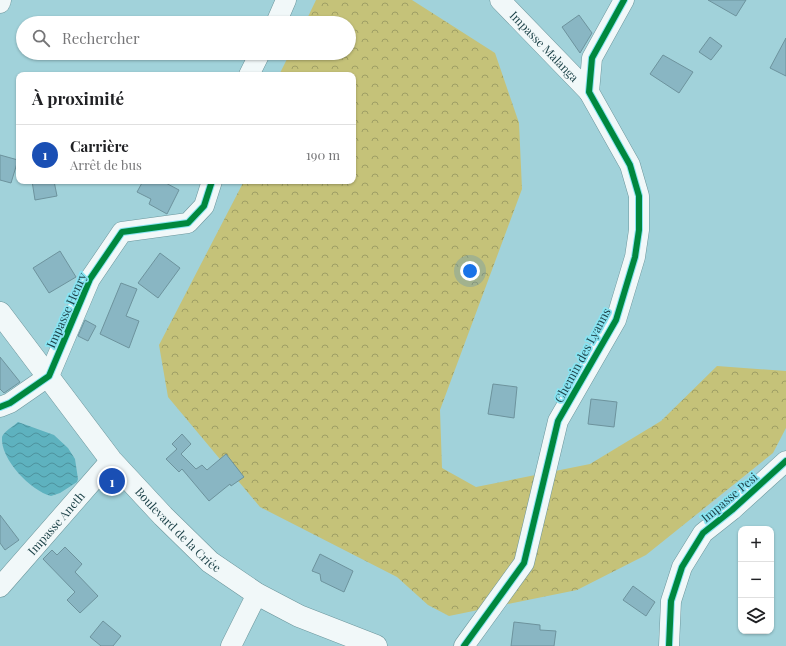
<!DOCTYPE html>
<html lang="fr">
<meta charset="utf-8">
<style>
body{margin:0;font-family:"Playfair Display",serif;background:#f6f6f6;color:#202124}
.controls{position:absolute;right:12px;bottom:12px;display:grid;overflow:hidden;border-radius:8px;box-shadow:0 1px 3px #0004}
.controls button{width:36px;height:36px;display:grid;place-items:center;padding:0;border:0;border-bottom:1px solid #e0e0e0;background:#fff;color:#202124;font:20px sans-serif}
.you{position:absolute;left:470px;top:271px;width:14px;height:14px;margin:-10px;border:3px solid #fff;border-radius:50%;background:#1a73e8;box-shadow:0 0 0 6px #1a73e833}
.badge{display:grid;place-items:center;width:26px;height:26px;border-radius:50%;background:#7c3aed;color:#fff;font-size:13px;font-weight:700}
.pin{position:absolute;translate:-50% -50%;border:2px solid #fff;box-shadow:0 1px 4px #0006}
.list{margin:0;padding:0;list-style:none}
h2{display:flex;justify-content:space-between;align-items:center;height:52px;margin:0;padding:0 16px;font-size:17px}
h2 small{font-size:13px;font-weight:400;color:#757577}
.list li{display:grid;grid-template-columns:26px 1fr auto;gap:12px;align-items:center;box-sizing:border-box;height:60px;padding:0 16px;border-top:1px solid #e0e0e0}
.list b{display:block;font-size:15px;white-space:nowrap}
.list p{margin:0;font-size:13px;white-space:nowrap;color:#757577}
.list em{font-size:13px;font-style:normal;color:#757577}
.icon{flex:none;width:22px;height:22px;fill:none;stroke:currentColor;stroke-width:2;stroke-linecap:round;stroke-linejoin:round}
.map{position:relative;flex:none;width:786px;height:646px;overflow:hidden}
.search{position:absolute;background:#fff;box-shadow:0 1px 3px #0004;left:16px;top:16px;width:340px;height:44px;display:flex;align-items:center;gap:10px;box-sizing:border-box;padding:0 14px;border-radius:22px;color:#757577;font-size:15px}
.panel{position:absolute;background:#fff;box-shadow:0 1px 3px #0004;left:16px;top:72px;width:340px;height:112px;border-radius:8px}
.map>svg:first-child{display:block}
</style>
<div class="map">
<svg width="786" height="646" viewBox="0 0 786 646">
<defs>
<pattern id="forest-crowns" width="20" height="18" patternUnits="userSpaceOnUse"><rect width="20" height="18" fill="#c5c279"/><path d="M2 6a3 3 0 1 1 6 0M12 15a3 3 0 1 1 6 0" fill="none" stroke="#9f9f65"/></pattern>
<pattern id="water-waves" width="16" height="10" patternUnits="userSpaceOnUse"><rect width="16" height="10" fill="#5eb2bf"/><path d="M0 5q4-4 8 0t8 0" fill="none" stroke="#4d929d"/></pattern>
</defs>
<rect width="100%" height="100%" fill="#a1d2da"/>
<polygon fill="url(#forest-crowns)" points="316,0 412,0 495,53 519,123 522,189 440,410 442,468 476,487 590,464 661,421 717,366 786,371 786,428 773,453 646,555 577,590 449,616 428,605 397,577 260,507 168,397 159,345 244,181 353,181 353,75 279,75 290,53 349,53 349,23 305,23"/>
<path fill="url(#water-waves)" d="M18 422 54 435 68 448 75 459 78 479 77 482 60 493 51 496C31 491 0 459 2 437 4 431 14 426 18 422Z"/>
<g fill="#89b6c3" stroke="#6d939d">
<polygon points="708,0 746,0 736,16"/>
<polygon points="579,15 592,33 580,53 562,27"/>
<polygon points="710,37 722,46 711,60 699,52"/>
<polygon points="786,38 786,76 770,68"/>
<polygon points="663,55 693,72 679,93 650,74"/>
<polygon points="0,155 18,160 11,183 0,180"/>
<polygon points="32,181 54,181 57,196 35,200"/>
<polygon points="143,181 162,181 179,190 167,214 149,204 151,199 137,192"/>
<polygon points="60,251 76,277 49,293 33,268"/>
<polygon points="160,253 180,268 158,298 138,283"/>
<polygon points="121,283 137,289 126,316 139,321 129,348 100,334"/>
<polygon points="85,320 96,326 88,341 78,336"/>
<polygon points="0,357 20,382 4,393 0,389"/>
<polygon points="493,384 517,387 514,418 488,414"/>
<polygon points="591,399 617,402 614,427 588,424"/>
<polygon points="182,434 191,444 181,454 196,469 202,465 207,470 226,454 244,477 231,486 230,484 209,501 182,469 179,472 166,459 177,449 172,444"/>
<polygon points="0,515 19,540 5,550 0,543"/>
<polygon points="65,547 82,564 75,572 98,596 80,613 67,600 75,592 43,559 52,550 57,555"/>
<polygon points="320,554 353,571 344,592 321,581 320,574 312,571"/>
<polygon points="633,586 655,602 646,616 623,600"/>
<polygon points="103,621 121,636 113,646 101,646 90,637"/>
<polygon points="514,622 540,625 540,630 556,631 554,646 511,646"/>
</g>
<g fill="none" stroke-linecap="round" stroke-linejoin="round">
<g stroke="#6c969c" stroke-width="21">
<g id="minor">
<path id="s1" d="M500 0 589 92"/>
<polyline points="0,3 1,0"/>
<polyline points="276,23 286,0"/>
<polyline points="249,75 260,53"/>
<polyline points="0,407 10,403 49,376 90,279 122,232 188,223 204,206 212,181"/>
<path id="s2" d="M0 587 111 460"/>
<polyline points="231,646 257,594"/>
<polyline points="464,646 524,563 558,421 616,320 635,257 639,230 639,196 630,165 589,92 592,58 624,0"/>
<polyline points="669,646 671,601 682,567 703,533 732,510 786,461"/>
</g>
</g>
<g stroke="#6c969c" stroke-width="23">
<g id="major">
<path id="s3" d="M0 313 111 460 163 516 210 562 257 594 299 616 376 646"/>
</g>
</g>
<use href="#minor" stroke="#f1f8f9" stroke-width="20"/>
<use href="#major" stroke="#f1f8f9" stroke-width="22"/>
<g stroke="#89e4f2" stroke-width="8">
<g id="cycleway">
<polyline points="0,407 10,403 49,376 90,279 122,232 188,223 204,206 212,181"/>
<polyline points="464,646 524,563 558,421 616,320 635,257 639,230 639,196 630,165 589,92 592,58 624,0"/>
<polyline points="669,646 671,601 682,567 703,533 732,510 786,461"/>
</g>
</g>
<use href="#cycleway" stroke="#00873e" stroke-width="6"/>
</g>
<g text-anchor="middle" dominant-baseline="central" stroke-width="3.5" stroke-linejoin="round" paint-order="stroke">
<g font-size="12" fill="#1d4349" stroke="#89e4f2">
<text stroke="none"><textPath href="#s1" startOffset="64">Impasse Malanga</textPath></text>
<text transform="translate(66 310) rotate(-66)">Impasse Henry</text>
<text transform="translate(582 355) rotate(-62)">Chemin des Lyanns</text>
<text transform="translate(729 497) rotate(-40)">Impasse Pesi</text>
<text stroke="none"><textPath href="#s2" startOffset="85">Impasse Aneth</textPath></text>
<text stroke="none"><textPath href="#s3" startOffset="281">Boulevard de la Criée</textPath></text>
</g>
</g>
</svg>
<div class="controls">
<button>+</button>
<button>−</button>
<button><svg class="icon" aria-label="layers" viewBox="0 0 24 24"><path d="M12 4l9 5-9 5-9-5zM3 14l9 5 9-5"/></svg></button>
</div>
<div class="you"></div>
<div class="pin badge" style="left:112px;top:481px;background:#1a4fb4">1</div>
<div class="search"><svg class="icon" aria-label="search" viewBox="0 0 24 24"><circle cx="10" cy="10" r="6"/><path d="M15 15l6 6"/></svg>Rechercher</div>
<section class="panel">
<h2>À proximité<small></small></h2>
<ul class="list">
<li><span class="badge" style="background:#1a4fb4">1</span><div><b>Carrière</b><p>Arrêt de bus</p></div><em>190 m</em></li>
</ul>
</section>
</div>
